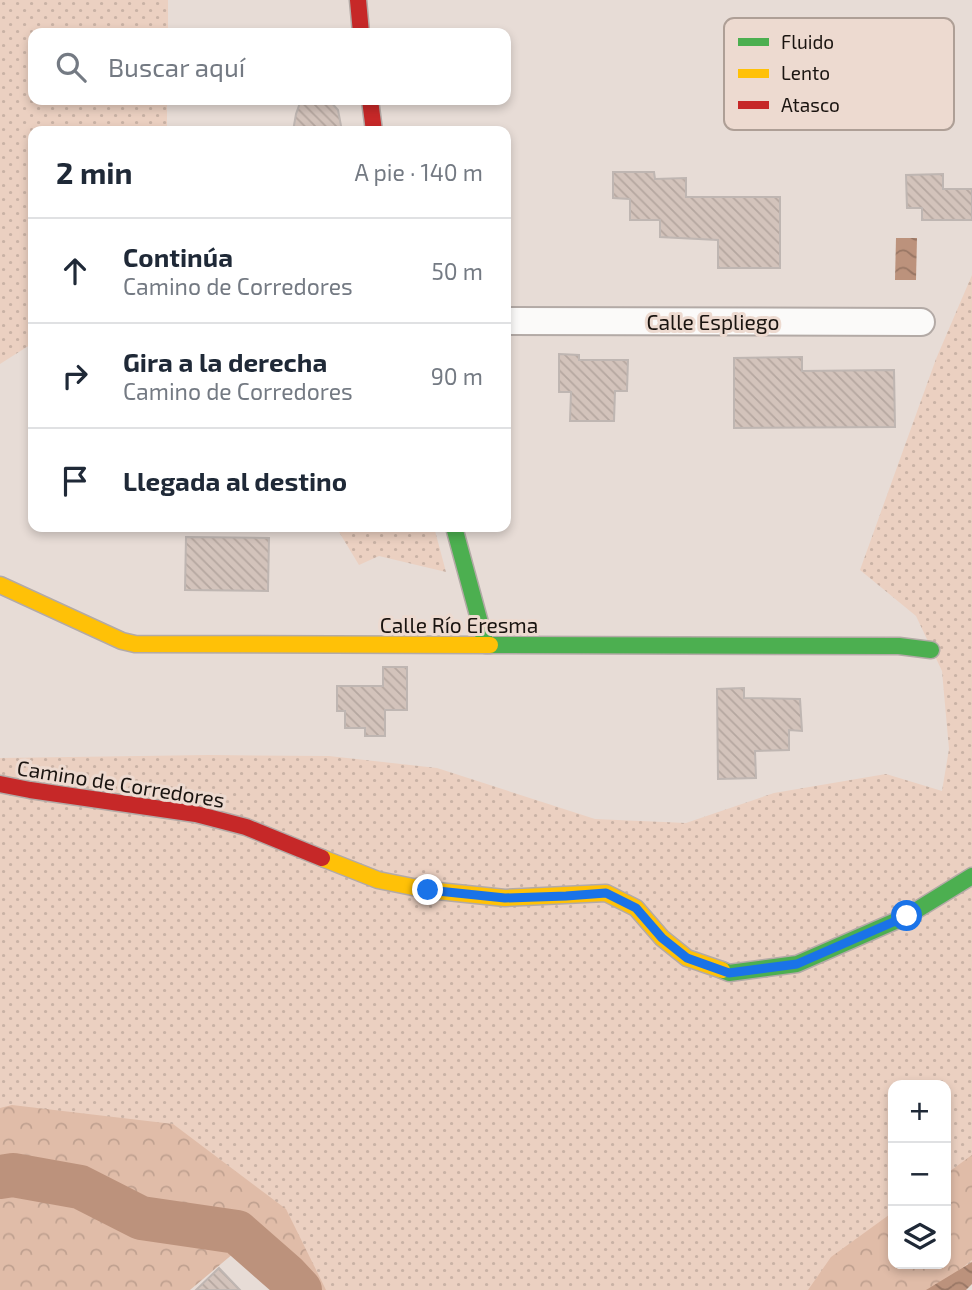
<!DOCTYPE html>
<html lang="es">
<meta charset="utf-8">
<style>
body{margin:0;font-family:"Exo 2",sans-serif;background:#f2f2f3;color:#1f2937}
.controls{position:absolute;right:21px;bottom:21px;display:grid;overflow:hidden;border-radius:14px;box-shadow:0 4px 10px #0003}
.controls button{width:63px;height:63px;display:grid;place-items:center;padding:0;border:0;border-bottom:2px solid #e0e1e3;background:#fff;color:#1f2937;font:35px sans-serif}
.stop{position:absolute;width:21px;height:21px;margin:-16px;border:5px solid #1a73e8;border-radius:50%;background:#fff}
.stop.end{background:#1a73e8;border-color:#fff;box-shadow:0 2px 7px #0008}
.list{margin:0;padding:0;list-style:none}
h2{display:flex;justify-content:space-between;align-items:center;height:91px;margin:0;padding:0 28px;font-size:30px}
h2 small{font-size:23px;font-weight:400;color:#747a83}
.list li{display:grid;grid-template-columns:46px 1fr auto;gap:21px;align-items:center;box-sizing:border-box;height:105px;padding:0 28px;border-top:2px solid #e0e1e3}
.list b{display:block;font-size:26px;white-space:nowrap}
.list p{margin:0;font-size:23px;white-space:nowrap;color:#747a83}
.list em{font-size:23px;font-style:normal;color:#747a83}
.icon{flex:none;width:38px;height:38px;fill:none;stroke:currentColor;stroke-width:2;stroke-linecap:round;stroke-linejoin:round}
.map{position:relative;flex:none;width:972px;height:1290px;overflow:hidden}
.search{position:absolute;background:#fff;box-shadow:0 4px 10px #0003;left:28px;top:28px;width:483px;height:77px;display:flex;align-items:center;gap:18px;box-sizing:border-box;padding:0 24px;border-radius:14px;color:#747a83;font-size:26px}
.panel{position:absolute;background:#fff;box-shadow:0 4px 10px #0003;left:28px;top:126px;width:483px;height:406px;border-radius:14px}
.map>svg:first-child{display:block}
</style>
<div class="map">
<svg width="972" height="1290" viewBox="0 0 972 1290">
<defs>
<pattern id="grass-dots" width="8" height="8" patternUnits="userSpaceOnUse" patternTransform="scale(1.75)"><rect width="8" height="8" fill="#ebd0c1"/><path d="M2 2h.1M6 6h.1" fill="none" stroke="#c9b2a5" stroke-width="1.8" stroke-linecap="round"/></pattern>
<pattern id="forest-crowns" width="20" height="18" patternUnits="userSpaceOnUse" patternTransform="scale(1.75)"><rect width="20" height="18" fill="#e0bca8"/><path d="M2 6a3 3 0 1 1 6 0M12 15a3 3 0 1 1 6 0" fill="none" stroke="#c0a190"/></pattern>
<pattern id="water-waves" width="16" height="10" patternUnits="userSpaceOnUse" patternTransform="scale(1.75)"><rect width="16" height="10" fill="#bc927c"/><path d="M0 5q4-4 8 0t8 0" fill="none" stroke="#987664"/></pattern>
<pattern id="building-back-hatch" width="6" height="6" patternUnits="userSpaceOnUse" patternTransform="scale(1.75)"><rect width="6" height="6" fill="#d3c3bb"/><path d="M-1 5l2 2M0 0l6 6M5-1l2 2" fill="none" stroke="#b5a7a0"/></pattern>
</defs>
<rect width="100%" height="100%" fill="#e7dcd6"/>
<g fill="url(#grass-dots)" fill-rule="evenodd">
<polygon points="0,0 168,0 168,33 33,33 33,100 167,100 167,131 33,131 33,343 0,364"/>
<path d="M972 275V1277L957 1290H300L286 1275 237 1232 0 1177V758L209 755 329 756 437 768 595 819 686 823 774 793 886 774 942 791 949 749 942 671 916 616 860 570 936 359ZM893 1085H946V1264H893Z"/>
<polygon points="336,527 434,527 446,572 379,556 359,565"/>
</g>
<g fill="url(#forest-crowns)">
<polygon points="12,1105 173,1124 286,1209 326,1290 289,1290 253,1237 190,1290 0,1290 0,1108"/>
<polygon points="972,1155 972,1260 934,1290 808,1290 831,1257 893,1212 893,1264 946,1264 946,1174"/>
</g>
<g fill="url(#water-waves)">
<polygon points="896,238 917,238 916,280 895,280"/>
<polygon points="972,1262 972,1284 966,1290 926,1290"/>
</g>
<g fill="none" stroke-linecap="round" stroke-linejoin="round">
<polyline stroke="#bc927c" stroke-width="44" points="0,1177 13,1175 80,1187 141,1218 237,1232 286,1275 300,1290"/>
</g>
<g fill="url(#building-back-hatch)" stroke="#bfb6b2" stroke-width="2">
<polygon points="301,100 329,100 338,110 342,131 293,131 296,114"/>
<polygon points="613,172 654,172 655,179 686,178 686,197 780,197 780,268 718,268 718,240 660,237 660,220 630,220 630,199 613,198"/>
<polygon points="943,174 943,189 972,189 972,220 922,220 922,208 907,208 906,175"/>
<polygon points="559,354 579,355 579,360 628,360 627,391 615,391 614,421 570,421 571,392 559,392"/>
<polygon points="802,357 802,371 894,370 895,427 734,428 734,358"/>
<polygon points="186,537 269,538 268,591 185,590"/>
<polygon points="383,667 407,667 407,710 385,710 385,736 365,736 365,728 345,728 345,711 337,711 337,686 383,686"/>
<polygon points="744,688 744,698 800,699 802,731 789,730 789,750 755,751 756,778 718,779 717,689"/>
<polygon points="219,1268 240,1290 196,1290"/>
</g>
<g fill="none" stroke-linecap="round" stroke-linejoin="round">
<g stroke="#b3aaa6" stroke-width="30">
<polyline id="street" points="506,321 921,322"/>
</g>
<g stroke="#b3aaa6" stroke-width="19">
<g id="fast">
<polyline points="454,527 486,645"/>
<polyline points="490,645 899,646 931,650"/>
<polyline points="722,970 729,973 797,964 907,916 972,876"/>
</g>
</g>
<g stroke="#b3aaa6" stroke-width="19">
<g id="slow">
<polyline points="0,585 122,641 135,644 490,645"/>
<polyline points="322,858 378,880 428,890 505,898 606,893 636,908 662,938 687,958 722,970"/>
</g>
</g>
<g stroke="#b3aaa6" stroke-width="19">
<g id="jam">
<polyline points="358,0 361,33"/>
<polyline points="370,100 374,131"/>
<polyline points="0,784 30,790 196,814 246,827 322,858"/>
</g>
</g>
<use href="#street" stroke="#fbfaf9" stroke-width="26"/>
<use href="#fast" stroke="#4caf50" stroke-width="16"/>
<use href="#slow" stroke="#ffc107" stroke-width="16"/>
<use href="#jam" stroke="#c62828" stroke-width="16"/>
</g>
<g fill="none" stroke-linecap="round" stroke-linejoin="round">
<polyline stroke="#1a73e8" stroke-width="9" points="428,890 505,898 566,896 606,893 636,908 662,938 687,958 729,973 797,964 907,916"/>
</g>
<g text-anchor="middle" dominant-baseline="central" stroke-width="6" stroke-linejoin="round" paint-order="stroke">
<g font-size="21" fill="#1a1410" stroke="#eddad0">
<text x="713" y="321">Calle Espliego</text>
<text x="459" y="624">Calle Río Eresma</text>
<text transform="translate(121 783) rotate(9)">Camino de Corredores</text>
</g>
</g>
<rect x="724" y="18" width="230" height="112" rx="10" fill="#eddad0" stroke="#ae9f96" stroke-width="2"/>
<rect x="738" y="38" width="31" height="8" fill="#4caf50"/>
<rect x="738" y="69" width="31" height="9" fill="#ffc107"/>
<rect x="738" y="101" width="31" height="8" fill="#c62828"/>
<g font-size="19" fill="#1a1410">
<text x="781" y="49">Fluido</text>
<text x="781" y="80">Lento</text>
<text x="781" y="112">Atasco</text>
</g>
</svg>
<div class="controls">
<button>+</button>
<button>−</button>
<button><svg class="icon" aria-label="layers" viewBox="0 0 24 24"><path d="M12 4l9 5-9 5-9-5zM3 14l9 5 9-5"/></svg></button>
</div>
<div class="stop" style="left:907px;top:916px"></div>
<div class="stop end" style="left:428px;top:890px"></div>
<div class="search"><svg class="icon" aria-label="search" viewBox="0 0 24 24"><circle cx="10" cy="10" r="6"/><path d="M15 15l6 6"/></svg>Buscar aquí</div>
<section class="panel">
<h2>2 min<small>A pie · 140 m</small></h2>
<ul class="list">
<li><svg class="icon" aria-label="ahead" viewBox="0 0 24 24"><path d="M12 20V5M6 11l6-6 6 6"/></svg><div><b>Continúa</b><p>Camino de Corredores</p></div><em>50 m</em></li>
<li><svg class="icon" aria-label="right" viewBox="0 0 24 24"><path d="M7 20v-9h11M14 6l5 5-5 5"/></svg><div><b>Gira a la derecha</b><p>Camino de Corredores</p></div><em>90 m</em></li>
<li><svg class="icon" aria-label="arrive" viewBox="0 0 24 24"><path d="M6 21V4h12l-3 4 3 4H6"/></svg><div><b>Llegada al destino</b></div></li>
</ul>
</section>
</div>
